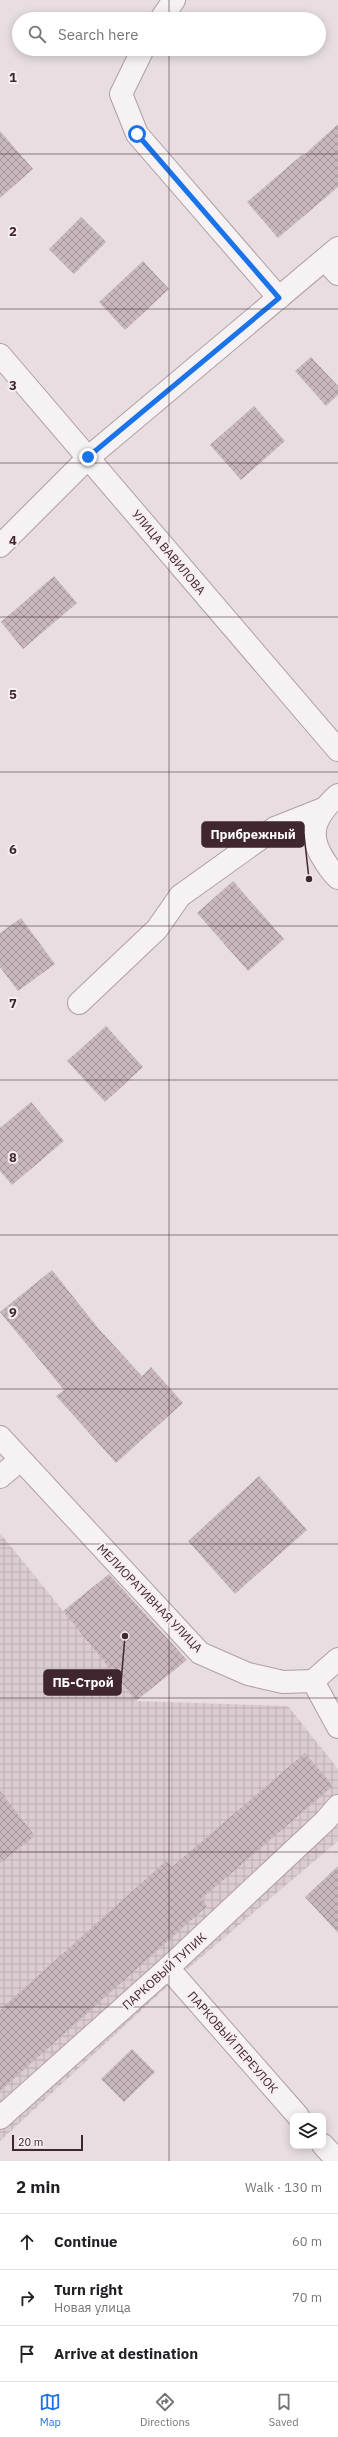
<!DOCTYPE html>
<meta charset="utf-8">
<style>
body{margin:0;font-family:"IBM Plex Sans",sans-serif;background:#f6f6f6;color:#202124}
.controls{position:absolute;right:12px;bottom:12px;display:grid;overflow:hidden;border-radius:8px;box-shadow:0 2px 10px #0003}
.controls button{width:36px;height:36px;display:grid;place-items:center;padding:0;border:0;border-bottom:1px solid #e0e0e0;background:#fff;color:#202124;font:20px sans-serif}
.scale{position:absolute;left:12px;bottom:10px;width:71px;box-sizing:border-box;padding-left:4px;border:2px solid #40262e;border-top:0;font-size:11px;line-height:14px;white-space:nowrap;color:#40262e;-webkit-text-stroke:3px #f6edf0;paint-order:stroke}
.stop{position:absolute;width:12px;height:12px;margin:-9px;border:3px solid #1a73e8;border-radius:50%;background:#fff}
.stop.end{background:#1a73e8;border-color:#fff;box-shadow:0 1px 4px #0008}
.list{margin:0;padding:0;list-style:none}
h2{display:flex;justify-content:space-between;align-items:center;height:52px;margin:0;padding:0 16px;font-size:17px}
h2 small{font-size:13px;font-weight:400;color:#757577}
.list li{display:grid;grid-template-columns:26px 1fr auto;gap:12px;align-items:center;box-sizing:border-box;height:56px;padding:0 16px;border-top:1px solid #e0e0e0}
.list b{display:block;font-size:15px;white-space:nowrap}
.list p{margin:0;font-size:13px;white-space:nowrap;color:#757577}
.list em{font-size:13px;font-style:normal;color:#757577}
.icon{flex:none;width:22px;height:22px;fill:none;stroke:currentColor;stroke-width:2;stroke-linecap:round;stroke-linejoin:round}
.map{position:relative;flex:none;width:338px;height:2161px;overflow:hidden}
.search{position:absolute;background:#fff;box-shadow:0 2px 10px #0003;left:12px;right:12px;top:12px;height:44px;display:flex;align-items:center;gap:10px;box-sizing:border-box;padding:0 14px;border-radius:22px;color:#757577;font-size:15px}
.sheet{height:220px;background:#fff}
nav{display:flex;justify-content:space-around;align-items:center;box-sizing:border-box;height:56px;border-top:1px solid #e0e0e0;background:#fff;font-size:11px;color:#757577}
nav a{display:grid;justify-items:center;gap:2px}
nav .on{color:#1a73e8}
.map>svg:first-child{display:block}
</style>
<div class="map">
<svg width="338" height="2161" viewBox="0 0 338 2161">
<defs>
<pattern id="industrial-grid" width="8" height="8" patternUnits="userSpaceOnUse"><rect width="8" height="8" fill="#daccd0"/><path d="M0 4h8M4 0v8" fill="none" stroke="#bcafb3"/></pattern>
<pattern id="building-cross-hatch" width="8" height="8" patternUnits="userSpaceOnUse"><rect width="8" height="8" fill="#c8b8bd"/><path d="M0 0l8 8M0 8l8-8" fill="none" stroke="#a4959a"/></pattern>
</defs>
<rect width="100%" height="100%" fill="#e8dee1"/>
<polygon fill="url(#industrial-grid)" points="0,1533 136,1701 288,1706 338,1769 338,1841 172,1982 0,2141"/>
<g fill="url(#building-cross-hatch)">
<polygon points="338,124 338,187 278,238 247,202 303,154 304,155"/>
<polygon points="0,131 33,169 0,198"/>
<polygon points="81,217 106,242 74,274 49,249"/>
<polygon points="143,261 169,289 125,330 99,302"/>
<polygon points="311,357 338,386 338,395 326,406 295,371"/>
<polygon points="254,406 285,441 241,480 210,445"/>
<polygon points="54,576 77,603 23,649 1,622"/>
<polygon points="233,881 284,939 248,971 197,913"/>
<polygon points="21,918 55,964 18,991 0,967 0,933"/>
<polygon points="106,1026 143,1067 105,1102 67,1061"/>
<polygon points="31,1102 64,1141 12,1185 0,1171 0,1128"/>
<polygon points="52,1270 98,1328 142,1376 151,1367 183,1403 116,1463 56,1396 64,1390 0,1312"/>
<polygon points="259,1476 307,1530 235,1594 188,1541"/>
<polygon points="109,1574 187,1660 136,1701 63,1611"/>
<polygon points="305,1753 333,1786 201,1899 207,1906 0,2091 0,2010 166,1861 172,1867"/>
<polygon points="0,1791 35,1836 0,1863"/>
<polygon points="338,1866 338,1933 305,1897"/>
<polygon points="132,2049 155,2072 124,2102 101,2079"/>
</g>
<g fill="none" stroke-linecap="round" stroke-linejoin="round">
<g stroke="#af9fa4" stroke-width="24">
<g id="minor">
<polyline points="161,19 174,0"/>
<polyline points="143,49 121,94 137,134 279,298"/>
<polyline points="325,260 338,274"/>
<polyline points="0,355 338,750"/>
<polyline points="0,546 89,457 338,248"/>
<path d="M338 795C316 815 306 833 324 860 328 866 332 873 338 878"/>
<polyline points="79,1003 157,929 180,896 275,828 323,809"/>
<polyline points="0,1437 200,1653 248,1674 283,1682 313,1681 338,1727"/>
<polyline points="0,1477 19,1461"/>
<polyline points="313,1681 338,1659"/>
<polyline points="168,1968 298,2116"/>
<polyline points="0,2118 168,1968 325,1821 338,1806"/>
<polyline points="323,2145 338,2161"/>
</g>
</g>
<use href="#minor" stroke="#f6f1f2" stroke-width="22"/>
</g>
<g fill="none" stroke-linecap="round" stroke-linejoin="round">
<polyline stroke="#1a73e8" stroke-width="5" points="88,457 279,298 137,134"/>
</g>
<path fill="none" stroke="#40262e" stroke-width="1" stroke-opacity="0.55" d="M169 0V19M169 49V2161M0 154H338M0 309H338M0 463H338M0 617H338M0 772H338M0 926H338M0 1080H338M0 1235H338M0 1389H338M0 1544H338M0 1698H338M0 1852H338M0 2007H338"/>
<g text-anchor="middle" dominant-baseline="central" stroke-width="4" stroke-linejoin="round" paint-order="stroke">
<g font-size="12" fill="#40262e" stroke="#f6edf0">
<text transform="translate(169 552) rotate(50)">УЛИЦА ВАВИЛОВА</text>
<text transform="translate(150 1598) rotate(46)">МЕЛИОРАТИВНАЯ УЛИЦА</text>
<text transform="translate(164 1971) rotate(-42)">ПАРКОВЫЙ ТУПИК</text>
<text transform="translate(233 2042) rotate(49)">ПАРКОВЫЙ ПЕРЕУЛОК</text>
</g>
</g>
<g font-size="13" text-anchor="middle" font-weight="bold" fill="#40262e" stroke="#f6edf0" stroke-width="4" stroke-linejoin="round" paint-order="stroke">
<text x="13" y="82">1</text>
<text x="13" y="236">2</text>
<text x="13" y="390">3</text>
<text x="13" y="545">4</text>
<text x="13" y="699">5</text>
<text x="13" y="854">6</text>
<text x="13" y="1008">7</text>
<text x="13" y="1162">8</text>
<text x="13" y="1317">9</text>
</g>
<path fill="none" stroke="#40262e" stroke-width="1.5" d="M309 879L304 834M125 1636L121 1683"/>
<g fill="#40262e" stroke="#f6edf0" stroke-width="1.5">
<circle cx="309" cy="879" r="4"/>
<circle cx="125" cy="1636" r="4"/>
</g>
<g fill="#40262e" stroke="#40262e" stroke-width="1.5">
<rect x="202" y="822" width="102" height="25" rx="4"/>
<rect x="44" y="1670" width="77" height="25" rx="4"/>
</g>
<g font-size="13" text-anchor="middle" font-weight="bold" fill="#fff">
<text x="253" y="839">Прибрежный</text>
<text x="83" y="1687">ПБ-Строй</text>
</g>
</svg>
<div class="controls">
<button><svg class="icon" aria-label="layers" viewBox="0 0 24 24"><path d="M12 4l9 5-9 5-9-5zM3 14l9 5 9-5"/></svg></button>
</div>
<div class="scale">20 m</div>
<div class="stop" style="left:137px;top:134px"></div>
<div class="stop end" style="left:88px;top:457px"></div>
<div class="search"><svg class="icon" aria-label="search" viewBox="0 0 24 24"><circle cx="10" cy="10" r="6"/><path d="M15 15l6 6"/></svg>Search here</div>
</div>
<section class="sheet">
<h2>2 min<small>Walk · 130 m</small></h2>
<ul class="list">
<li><svg class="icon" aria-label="ahead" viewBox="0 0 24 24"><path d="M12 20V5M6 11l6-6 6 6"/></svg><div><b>Continue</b></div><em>60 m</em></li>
<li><svg class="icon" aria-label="right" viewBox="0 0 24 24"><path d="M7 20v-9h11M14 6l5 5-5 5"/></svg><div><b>Turn right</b><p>Новая улица</p></div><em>70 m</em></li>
<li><svg class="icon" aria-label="arrive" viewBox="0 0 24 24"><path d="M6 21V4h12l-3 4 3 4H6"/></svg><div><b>Arrive at destination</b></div></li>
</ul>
</section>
<nav>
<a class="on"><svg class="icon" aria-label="map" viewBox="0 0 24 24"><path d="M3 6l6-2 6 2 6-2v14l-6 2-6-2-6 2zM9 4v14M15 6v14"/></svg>Map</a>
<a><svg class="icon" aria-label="directions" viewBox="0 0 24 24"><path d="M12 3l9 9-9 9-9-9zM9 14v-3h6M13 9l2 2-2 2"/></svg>Directions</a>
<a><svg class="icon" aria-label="saved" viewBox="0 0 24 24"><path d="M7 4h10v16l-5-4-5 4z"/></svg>Saved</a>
</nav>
